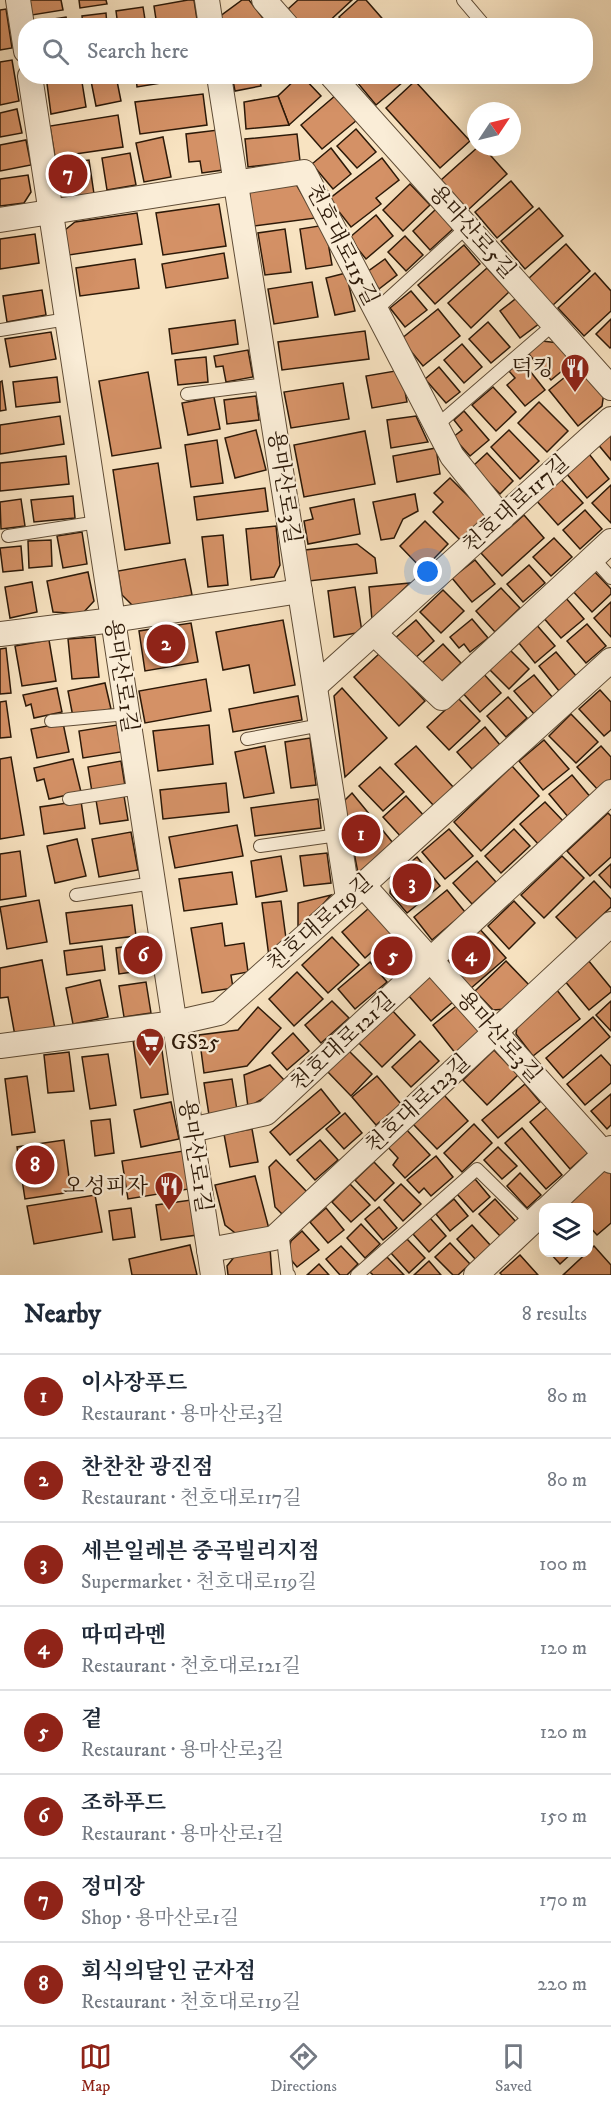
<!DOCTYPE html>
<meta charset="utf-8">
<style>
body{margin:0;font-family:"IM FELL DW Pica","Noto Serif KR",serif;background:#f6f6f7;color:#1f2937}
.controls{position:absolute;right:18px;bottom:18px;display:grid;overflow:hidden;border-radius:12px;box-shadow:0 6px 24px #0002}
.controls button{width:54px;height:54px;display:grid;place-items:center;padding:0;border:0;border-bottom:2px solid #e0e1e3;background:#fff;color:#1f2937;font:30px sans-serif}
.compass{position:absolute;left:467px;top:102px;width:54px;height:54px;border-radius:50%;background:#fff;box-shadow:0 6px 24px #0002;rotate:55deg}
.you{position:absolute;left:428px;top:572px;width:21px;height:21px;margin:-15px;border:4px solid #fff;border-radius:50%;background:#1a73e8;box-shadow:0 0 0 9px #1a73e833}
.badge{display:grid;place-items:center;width:39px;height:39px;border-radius:50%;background:#8f2418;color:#fff;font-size:20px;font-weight:700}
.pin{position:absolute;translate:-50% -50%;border:3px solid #fff;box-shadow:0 2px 6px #0006}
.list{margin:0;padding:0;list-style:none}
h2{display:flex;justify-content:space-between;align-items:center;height:78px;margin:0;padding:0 24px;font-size:26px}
h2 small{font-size:20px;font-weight:400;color:#747a83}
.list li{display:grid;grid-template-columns:39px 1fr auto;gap:18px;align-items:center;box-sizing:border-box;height:84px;padding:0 24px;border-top:2px solid #e0e1e3}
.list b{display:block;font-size:22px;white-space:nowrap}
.list p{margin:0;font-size:20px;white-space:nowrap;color:#747a83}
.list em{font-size:20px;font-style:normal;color:#747a83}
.icon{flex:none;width:33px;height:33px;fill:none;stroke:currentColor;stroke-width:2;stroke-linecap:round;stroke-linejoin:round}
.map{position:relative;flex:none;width:611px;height:1275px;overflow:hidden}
.search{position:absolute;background:#fff;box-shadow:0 6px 24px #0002;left:18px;right:18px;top:18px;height:66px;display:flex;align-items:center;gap:15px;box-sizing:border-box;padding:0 21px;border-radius:24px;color:#747a83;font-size:22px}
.sheet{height:750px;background:#fff}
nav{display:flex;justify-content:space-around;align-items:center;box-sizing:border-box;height:84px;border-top:2px solid #e0e1e3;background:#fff;font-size:16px;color:#747a83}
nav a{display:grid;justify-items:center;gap:3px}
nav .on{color:#8f2418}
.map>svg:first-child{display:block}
</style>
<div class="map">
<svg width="611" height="1275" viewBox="0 0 611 1275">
<rect width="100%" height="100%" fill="#f8e3c1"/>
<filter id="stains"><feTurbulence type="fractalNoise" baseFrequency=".00333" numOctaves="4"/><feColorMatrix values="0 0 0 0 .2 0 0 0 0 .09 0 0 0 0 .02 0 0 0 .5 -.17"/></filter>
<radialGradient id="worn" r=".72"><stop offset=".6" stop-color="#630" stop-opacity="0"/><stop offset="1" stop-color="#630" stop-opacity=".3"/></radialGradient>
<g fill="#d49166" stroke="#2c1908" stroke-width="1.5">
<polygon points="30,0 61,0 63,10 32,15"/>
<polygon points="79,0 106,0 107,4 80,8"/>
<polygon points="188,0 194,0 198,26 157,26 154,6"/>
<polygon points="242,0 249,0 269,26 226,26 219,17"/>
<polygon points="298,0 352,0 324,26 302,26 288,9"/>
<polygon points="358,0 366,0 387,24 366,26 362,21 356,26 347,26 339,17"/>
<polygon points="143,7 146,26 118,26 116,11"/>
<polygon points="6,9 12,48 0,50 0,10"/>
<polygon points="106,13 107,26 83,26 82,16"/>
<polygon points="66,17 68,26 34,26 33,22"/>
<polygon points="12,60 19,101 0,105 0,62"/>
<polygon points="46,76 81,76 86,107 51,114"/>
<polygon points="90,76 116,76 121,101 96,106"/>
<polygon points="136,76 204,76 137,87"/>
<polygon points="232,76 259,76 261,86 235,91"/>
<polygon points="299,76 302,76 321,96 289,125 278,96"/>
<polygon points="352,76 410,76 376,105"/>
<polygon points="415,81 470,141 440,168 386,108"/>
<polygon points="203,94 207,125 140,134 135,102"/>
<polygon points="336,95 357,120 322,149 301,125"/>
<polygon points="278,96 289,125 246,129 244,102"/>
<polygon points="17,109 22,133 0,137 0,113"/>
<polygon points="118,115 123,147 55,157 50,126"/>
<polygon points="356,129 376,152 357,168 337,146"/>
<polygon points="218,130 223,170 202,173 200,161 189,162 186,134"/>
<polygon points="297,134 300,161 248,167 245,139"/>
<polygon points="163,137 171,177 144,182 136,143"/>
<polygon points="26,140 31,165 0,171 0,145"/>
<polygon points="478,147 483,147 507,174 468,210 441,180"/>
<polygon points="331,148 351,174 333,189 312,164"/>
<polygon points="130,153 136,185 107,190 102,158"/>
<polygon points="382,158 399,180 376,198 381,204 351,227 329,199"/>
<polygon points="89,160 94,194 70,197 60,187 56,164"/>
<polygon points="28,175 31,192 24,203 0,206 0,179"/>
<polygon points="511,181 533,207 497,238 475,212"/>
<polygon points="296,184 316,218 254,226 249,190"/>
<polygon points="410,184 430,205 403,231 383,210"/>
<polygon points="219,204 226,246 163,255 156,213"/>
<polygon points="539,208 563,236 525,269 501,241"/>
<polygon points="436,209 454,228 430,250 413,231"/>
<polygon points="137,213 142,244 69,255 65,230 75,222"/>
<polygon points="376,215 393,236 366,259 349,238"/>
<polygon points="325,225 332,265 306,269 300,229"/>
<polygon points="285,229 291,272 265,275 258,233"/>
<polygon points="35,234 39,263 0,269 0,239"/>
<polygon points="405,236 423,255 406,271 388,252"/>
<polygon points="566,244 590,271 552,306 528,279"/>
<polygon points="464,245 480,264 435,304 418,285"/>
<polygon points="224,253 228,278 166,288 162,264"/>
<polygon points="135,259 139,288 80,296 76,268"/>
<polygon points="385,259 397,275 379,289 367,272"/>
<polygon points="487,268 509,292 471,328 448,303"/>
<polygon points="346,273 355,311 335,315 326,278"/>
<polygon points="595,273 611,291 611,311 584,336 558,308"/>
<polygon points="312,282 318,317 274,324 268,289"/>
<polygon points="42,290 46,315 7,322 3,296"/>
<polygon points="411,291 427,310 405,327 390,308"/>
<polygon points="519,296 540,323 520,338 500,311"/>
<polygon points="438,309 460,336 423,366 401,339"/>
<polygon points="611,319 611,347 610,348 596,334"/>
<polygon points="235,320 238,344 172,354 169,329"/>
<polygon points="488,322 510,347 491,363 469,339"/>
<polygon points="365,331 369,359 282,370 278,342"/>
<polygon points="51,332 56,359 10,367 5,339"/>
<polygon points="542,341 559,343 574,361 551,380 528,353"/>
<polygon points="462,344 482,367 464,383 444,360"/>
<polygon points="248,350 253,377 226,382 223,366 216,367 214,356"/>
<polygon points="206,357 208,382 178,385 175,360"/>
<polygon points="522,361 545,390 525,406 507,385 515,378 509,371"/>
<polygon points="581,364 604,392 602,406 578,426 549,390"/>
<polygon points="439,367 460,392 446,403 425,379"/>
<polygon points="401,370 407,402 372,408 366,376"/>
<polygon points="148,372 161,448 112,456 99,381"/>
<polygon points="57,377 60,402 16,407 13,382"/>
<polygon points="2,381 6,410 0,411 0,382"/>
<polygon points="343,383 349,419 291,428 284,392"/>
<polygon points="493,387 516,412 496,431 472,405"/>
<polygon points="256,396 259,420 227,424 224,400"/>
<polygon points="214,397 220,429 188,435 182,403"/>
<polygon points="539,402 568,431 547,452 518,423"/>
<polygon points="464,411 489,440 470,456 453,437 462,430 454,420"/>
<polygon points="60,416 64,444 0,454 0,425"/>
<polygon points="416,416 428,442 391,448 387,420"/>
<polygon points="611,428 611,460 596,442"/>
<polygon points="256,430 266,470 235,478 225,438"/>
<polygon points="509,430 539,461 520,479 491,447"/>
<polygon points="365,431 375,484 304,497 294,445"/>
<polygon points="217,440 223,483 191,487 185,445"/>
<polygon points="436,448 440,474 397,482 393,456"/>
<polygon points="487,453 513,481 500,494 473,466"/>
<polygon points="589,454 609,479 587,498 566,473"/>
<polygon points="66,456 69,484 0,491 0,463"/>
<polygon points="158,463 170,543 125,550 113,470"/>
<polygon points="559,477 583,503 558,525 535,499"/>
<polygon points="450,478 487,515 461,541 433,512 443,502 434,493"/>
<polygon points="611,485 611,523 592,503"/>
<polygon points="265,488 268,511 197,520 194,497"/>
<polygon points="415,494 418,511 403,519 394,538 381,540 373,502"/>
<polygon points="73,496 75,518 34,522 31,500"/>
<polygon points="21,499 25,526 1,529 0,502"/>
<polygon points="354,499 360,534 308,544 304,521 313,519 310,508"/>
<polygon points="585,510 602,529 580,549 563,530"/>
<polygon points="524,515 544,538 502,576 481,553"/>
<polygon points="425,521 448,544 423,570 400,546"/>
<polygon points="276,526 280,565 274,577 251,580 246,529"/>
<polygon points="82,532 87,564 63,568 57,536"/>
<polygon points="223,535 228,585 208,587 202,537"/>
<polygon points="554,538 572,557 551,576 533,557"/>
<polygon points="51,540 52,566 29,568 28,541"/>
<polygon points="357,544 375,558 377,573 309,581 305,550"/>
<polygon points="21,546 23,570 3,572 0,548"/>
<polygon points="185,559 192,595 133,606 122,595 118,571"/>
<polygon points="475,560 495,584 472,602 452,578"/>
<polygon points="529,565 545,583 523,602 507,584"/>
<polygon points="592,569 611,589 611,594 592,612 571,589"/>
<polygon points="88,572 94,601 82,614 53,612 47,581"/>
<polygon points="32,582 37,612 10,618 5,587"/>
<polygon points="410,583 372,620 369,587"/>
<polygon points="355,587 362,632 334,637 328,591"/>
<polygon points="501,588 520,608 495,632 476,611"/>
<polygon points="443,590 464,611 441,633 420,612"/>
<polygon points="565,597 584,619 561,638 542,616"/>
<polygon points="611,602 611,637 594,618"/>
<polygon points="472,619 488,638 470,652 464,644 459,648 450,637"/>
<polygon points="283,620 295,685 254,693 249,665 223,670 216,632"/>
<polygon points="416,620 434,641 413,660 394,639"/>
<polygon points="534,622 555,646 535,663 515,638"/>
<polygon points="191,623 198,662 145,671 139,631"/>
<polygon points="587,624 606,646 586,663 567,641"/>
<polygon points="95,637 99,677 72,679 68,639"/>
<polygon points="49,640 56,681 22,686 15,646"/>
<polygon points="443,644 461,663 438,685 420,665"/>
<polygon points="507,647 529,669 509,689 487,667"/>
<polygon points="6,648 11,693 0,694 0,649"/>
<polygon points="556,652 577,677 559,691 539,666"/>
<polygon points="380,653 425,701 399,726 354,677"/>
<polygon points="481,671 501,693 480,712 460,690"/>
<polygon points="534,675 553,698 534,714 514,691"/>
<polygon points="206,679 211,711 145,723 139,691"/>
<polygon points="105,683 111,709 73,717 68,691"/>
<polygon points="57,688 62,712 34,718 31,704 26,706 23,695"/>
<polygon points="342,688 387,738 345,777 334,696"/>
<polygon points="600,690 611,702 611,730 604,736 579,709"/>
<polygon points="298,696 302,720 233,732 229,709"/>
<polygon points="508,697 527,718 506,737 487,716"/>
<polygon points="458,698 480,721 449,750 427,727"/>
<polygon points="6,701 11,737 0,738 0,702"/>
<polygon points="571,714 598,742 576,763 549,736"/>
<polygon points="63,723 69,752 37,758 31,729"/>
<polygon points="117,725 121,752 83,758 79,731"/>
<polygon points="209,725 213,764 158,771 153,731"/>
<polygon points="485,727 500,745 472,769 457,752"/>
<polygon points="310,738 316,785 291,788 285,742"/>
<polygon points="544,740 569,769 543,790 519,761"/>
<polygon points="265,746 274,793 244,798 235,752"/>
<polygon points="416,746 454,788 434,806 395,764"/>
<polygon points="601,746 611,757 611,779 599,791 577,767"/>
<polygon points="11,757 24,835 0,839 0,759"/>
<polygon points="73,759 81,792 49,799 44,779 37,781 34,768"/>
<polygon points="121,761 125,786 92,792 88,767"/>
<polygon points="512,766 539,796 481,851 454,822"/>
<polygon points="380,767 404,792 383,811 359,786"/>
<polygon points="572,775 592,799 569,818 549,794"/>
<polygon points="226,783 229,812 163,819 160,790"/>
<polygon points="352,793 393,843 358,873 344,801"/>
<polygon points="124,796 128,820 100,824 96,800"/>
<polygon points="406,796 426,818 403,839 383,817"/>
<polygon points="318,799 321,828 255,836 251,808"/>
<polygon points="81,801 85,828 44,834 40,807"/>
<polygon points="545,802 564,822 539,845 520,824"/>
<polygon points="608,813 611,816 611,857 590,876 567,851"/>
<polygon points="237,825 243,856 175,868 169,837"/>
<polygon points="449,829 473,856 445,879 422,852"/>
<polygon points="514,829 530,846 501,873 485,856"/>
<polygon points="131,832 138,870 99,877 92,839"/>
<polygon points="77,839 86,876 55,883 47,846"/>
<polygon points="20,851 26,896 0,900 0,854"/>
<polygon points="327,853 331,883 304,886 300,856"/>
<polygon points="281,856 287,891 256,897 251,861"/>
<polygon points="562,856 584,878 544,918 521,895"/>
<polygon points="417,857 440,886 407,913 390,893 392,878"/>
<polygon points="477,861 496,882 472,904 453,883"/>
<polygon points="611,864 611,888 599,875"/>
<polygon points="232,872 237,904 184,911 179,879"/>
<polygon points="594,881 611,899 611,907 577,939 556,917"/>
<polygon points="447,890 465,912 432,940 414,917"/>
<polygon points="331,895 298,933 298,903"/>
<polygon points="39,900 47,942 7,949 0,907"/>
<polygon points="281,901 287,946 269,957 262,903"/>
<polygon points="514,901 535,923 509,949 488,926"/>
<polygon points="132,905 136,936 70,944 66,913"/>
<polygon points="369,908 392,934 365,958 342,932"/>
<polygon points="222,923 225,946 244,943 248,972 231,975 233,988 202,993 191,928"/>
<polygon points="477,926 506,958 470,989 448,963 450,950"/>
<polygon points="332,937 359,965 328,993 302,965"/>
<polygon points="397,940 416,959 401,975 381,955"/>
<polygon points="143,944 146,970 119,974 116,948"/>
<polygon points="102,946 105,970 67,975 64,951"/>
<polygon points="42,960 55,1029 15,1036 8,997 0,998 0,968"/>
<polygon points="588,960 611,988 611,992 589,1010 564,980"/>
<polygon points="506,961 531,987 507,1009 493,1010 475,991"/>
<polygon points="370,962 387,982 355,1009 338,989"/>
<polygon points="297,972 323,999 294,1026 269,999"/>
<polygon points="430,976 453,1002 431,1021 408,995"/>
<polygon points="100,980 108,1017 73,1024 66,988"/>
<polygon points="146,982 151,1013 124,1017 119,986"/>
<polygon points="556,989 580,1019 533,1056 516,1034 518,1019"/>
<polygon points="332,1001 349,1018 321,1043 305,1025"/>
<polygon points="611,1001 611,1031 596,1015"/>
<polygon points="460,1003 484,1032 456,1054 433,1025"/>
<polygon points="258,1007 281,1028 247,1066 204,1073 199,1035 238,1030"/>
<polygon points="391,1009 415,1035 382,1067 357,1041"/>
<polygon points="593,1017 610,1037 563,1078 546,1058"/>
<polygon points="293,1033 309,1051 287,1070 272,1053"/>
<polygon points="160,1036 168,1094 141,1098 133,1040"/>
<polygon points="420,1041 439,1061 411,1087 392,1067"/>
<polygon points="347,1049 372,1074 351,1096 326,1070"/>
<polygon points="494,1050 518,1075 487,1105 463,1080"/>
<polygon points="69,1052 74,1091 48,1093 44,1055"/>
<polygon points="108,1054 116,1105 90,1109 82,1057"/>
<polygon points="601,1055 611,1066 611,1083 585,1105 567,1084"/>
<polygon points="270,1065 285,1081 268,1096 248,1107 244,1075"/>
<polygon points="27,1076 35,1132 12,1135 5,1079"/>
<polygon points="377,1076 401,1104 376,1125 352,1097"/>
<polygon points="232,1079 237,1110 209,1115 204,1083"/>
<polygon points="525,1084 540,1102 498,1138 482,1120"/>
<polygon points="321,1089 340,1113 290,1155 270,1132"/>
<polygon points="611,1094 611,1125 607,1129 591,1111"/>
<polygon points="444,1095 468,1121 437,1149 413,1124"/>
<polygon points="171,1102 179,1139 141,1147 134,1110"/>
<polygon points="550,1105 589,1152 570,1169 530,1122"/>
<polygon points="345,1113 362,1133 344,1149 326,1129"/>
<polygon points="110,1119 114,1153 95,1156 91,1121"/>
<polygon points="474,1124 492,1143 462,1172 444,1153"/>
<polygon points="405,1128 430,1155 405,1178 393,1165 398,1158 386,1145"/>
<polygon points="522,1128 562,1175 546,1189 505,1143"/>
<polygon points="252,1129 258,1162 230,1167 224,1134"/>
<polygon points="64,1140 71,1192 25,1199 17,1147"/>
<polygon points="320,1140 338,1160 315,1180 297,1160"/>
<polygon points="498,1147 517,1166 502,1179 484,1160"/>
<polygon points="183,1151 189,1189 128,1199 122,1161"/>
<polygon points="436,1156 453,1177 431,1196 424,1188 419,1193 407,1180"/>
<polygon points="276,1160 308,1193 284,1216 275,1207 269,1167"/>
<polygon points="374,1162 394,1183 375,1201 355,1180"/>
<polygon points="602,1170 611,1173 611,1223 597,1235 588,1225 588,1208 573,1208 567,1201"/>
<polygon points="520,1173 541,1195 527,1208 507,1186"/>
<polygon points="255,1176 269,1229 239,1236 225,1225 215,1185"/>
<polygon points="475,1179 490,1197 473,1212 457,1194"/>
<polygon points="350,1184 370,1205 351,1222 332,1202"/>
<polygon points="401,1184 421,1204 403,1221 384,1200"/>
<polygon points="95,1195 102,1232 34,1244 27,1206"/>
<polygon points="454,1199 468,1216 450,1231 436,1214"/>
<polygon points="495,1199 517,1223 501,1237 479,1214"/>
<polygon points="191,1200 197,1235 161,1240 156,1205"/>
<polygon points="379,1207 397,1228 383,1240 365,1219"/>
<polygon points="131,1208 135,1237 113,1240 109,1211"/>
<polygon points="326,1208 344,1230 328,1243 310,1222"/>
<polygon points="430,1218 446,1236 429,1252 413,1234"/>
<polygon points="361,1224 380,1244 365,1258 347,1238"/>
<polygon points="472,1225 491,1246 476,1260 457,1239"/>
<polygon points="302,1231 319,1250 297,1267 287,1255 291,1241"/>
<polygon points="407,1239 425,1258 409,1273 391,1253"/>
<polygon points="450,1243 470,1264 458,1275 453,1275 435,1257"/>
<polygon points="190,1245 197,1275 132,1275 129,1259"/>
<polygon points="341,1246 358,1264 347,1275 340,1275 326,1259"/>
<polygon points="594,1246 611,1265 611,1275 563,1275"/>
<polygon points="270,1248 272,1275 228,1275 227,1266 239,1251"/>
<polygon points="549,1252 573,1252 560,1264"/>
<polygon points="520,1255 538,1275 502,1275 500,1273"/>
<polygon points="387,1257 404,1275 373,1275 370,1272"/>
<polygon points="429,1261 441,1275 414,1275"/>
<polygon points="319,1264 329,1275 307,1275"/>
</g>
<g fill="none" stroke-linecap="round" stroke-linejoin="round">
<g stroke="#5f4c36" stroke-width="14">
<g id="lane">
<polyline points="463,0 485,26"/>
<polyline points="376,310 467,227"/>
<polyline points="0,330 67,319"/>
<polyline points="187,394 267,384"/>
<polyline points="436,426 554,324"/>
<polyline points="8,536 98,522"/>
<polyline points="593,558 611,578"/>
<polyline points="51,721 127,714"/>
<polyline points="247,739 321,725"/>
<polyline points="69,799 139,788"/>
<polyline points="260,846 338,835"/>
<polyline points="76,895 153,883"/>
<polyline points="282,1230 287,1273 289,1275"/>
<polyline points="357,1275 477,1169 532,1223"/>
</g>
</g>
<g stroke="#5f4c36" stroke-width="26">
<g id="street">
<polyline points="18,0 26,51"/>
<polyline points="207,0 211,26"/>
<polyline points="264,0 287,26"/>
<polyline points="30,76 213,1275"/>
<polyline points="219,76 348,898"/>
<polyline points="332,76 611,388"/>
<polyline points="0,220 304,172 452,456 502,518"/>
<polyline points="374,633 442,698 611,541"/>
<polyline points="0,634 113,620 300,591"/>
<polyline points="315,686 611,419"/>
<polyline points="363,885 611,1161"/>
<polyline points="0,1046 175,1023 219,1013 363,885 611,660"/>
<polyline points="191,1130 266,1113 611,792"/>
<polyline points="548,1208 611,1148"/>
<polyline points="209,1250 274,1238 611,924"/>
<polyline points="476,1275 544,1211"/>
</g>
</g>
<use href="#lane" stroke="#faedd7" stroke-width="12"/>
<use href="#street" stroke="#faedd7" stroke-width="24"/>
</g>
<defs>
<g id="restaurant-pin" transform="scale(1.5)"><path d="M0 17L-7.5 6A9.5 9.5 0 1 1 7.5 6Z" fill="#8f2418" stroke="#faedd7"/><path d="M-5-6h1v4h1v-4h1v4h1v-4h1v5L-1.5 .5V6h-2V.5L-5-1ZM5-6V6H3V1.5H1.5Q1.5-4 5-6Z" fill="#fff"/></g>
<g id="supermarket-pin" transform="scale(1.5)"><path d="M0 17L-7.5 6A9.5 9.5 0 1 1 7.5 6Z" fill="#8f2418" stroke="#faedd7"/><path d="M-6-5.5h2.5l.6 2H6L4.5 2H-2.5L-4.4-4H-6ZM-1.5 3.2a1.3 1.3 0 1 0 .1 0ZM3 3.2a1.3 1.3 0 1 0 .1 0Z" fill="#fff"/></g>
</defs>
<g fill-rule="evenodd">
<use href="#restaurant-pin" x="575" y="368"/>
<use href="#supermarket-pin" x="150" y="1042"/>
<use href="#restaurant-pin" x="169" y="1186"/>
</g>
<g text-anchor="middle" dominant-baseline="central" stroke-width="4.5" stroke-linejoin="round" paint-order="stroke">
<g font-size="22" fill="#2c1908" stroke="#faedd7">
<text transform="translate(472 232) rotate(48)">용마산로5길</text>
<text transform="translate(342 245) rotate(63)">천호대로115길</text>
<text transform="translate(284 487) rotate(81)">용마산로3길</text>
<text transform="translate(516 504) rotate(-42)">천호대로117길</text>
<text transform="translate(121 676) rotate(81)">용마산로1길</text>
<text transform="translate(320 923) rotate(-42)">천호대로119길</text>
<text transform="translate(499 1037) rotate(48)">용마산로3길</text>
<text transform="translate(343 1042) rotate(-43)">천호대로121길</text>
<text transform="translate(418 1104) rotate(-43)">천호대로123길</text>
<text transform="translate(195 1156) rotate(81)">용마산로1길</text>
</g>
<g font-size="22" fill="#2c1908" stroke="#faedd7" text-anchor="end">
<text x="554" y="368">덕킹</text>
<text x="171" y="1042" text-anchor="start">GS25</text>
<text x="148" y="1186">오성피자</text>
</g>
</g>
<rect width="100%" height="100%" filter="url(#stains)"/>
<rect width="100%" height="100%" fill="url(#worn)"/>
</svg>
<div class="controls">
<button><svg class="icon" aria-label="layers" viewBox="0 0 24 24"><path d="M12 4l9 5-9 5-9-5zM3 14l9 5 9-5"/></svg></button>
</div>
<svg class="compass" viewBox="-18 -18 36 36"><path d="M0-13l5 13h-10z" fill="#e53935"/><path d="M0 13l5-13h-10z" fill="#747a83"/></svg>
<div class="you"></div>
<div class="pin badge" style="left:361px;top:834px">1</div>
<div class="pin badge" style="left:166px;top:644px">2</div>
<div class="pin badge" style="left:412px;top:883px">3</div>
<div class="pin badge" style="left:471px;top:955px">4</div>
<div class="pin badge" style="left:393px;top:956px">5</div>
<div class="pin badge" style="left:143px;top:955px">6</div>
<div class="pin badge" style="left:68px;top:174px">7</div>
<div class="pin badge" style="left:35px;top:1165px">8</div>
<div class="search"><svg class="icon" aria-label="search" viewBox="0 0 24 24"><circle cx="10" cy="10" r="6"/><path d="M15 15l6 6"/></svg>Search here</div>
</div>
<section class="sheet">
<h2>Nearby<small>8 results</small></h2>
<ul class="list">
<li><span class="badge">1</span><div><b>이사장푸드</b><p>Restaurant · 용마산로3길</p></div><em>80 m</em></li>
<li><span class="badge">2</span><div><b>찬찬찬 광진점</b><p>Restaurant · 천호대로117길</p></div><em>80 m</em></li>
<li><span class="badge">3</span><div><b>세븐일레븐 중곡빌리지점</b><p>Supermarket · 천호대로119길</p></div><em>100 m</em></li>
<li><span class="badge">4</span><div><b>따띠라멘</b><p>Restaurant · 천호대로121길</p></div><em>120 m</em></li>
<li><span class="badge">5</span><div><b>곁</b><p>Restaurant · 용마산로3길</p></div><em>120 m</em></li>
<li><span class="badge">6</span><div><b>조하푸드</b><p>Restaurant · 용마산로1길</p></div><em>150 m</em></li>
<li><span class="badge">7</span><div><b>정미장</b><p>Shop · 용마산로1길</p></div><em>170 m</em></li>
<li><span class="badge">8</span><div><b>회식의달인 군자점</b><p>Restaurant · 천호대로119길</p></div><em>220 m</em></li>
</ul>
</section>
<nav>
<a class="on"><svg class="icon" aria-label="map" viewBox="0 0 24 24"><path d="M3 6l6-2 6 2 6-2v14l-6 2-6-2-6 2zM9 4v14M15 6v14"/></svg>Map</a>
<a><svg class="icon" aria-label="directions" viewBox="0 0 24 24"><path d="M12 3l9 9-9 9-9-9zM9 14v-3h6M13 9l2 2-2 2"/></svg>Directions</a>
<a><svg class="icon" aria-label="saved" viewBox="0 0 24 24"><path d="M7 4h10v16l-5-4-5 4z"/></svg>Saved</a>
</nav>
